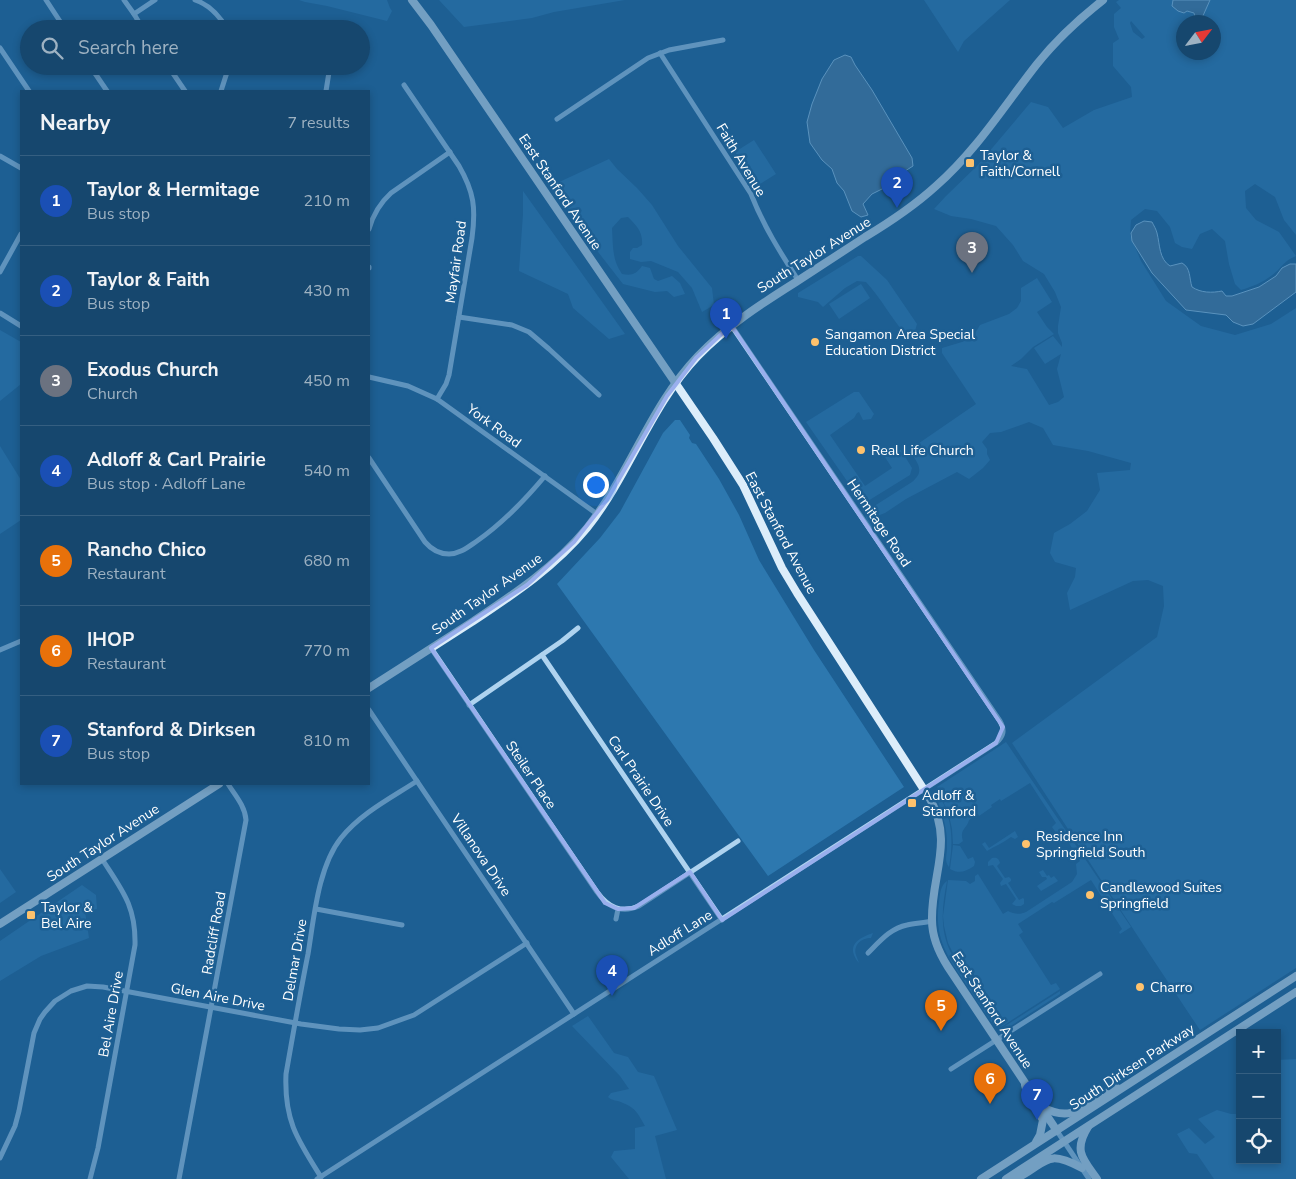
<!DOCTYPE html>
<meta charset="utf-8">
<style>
body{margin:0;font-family:"Nunito Sans",sans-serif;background:#235176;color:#f1f3f6}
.controls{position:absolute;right:15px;bottom:15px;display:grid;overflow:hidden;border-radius:0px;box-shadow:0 2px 8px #0003}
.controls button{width:45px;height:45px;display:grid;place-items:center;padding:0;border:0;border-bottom:1px solid #355f81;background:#16476e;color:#f1f3f6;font:25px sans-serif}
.compass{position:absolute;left:1176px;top:15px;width:45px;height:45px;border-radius:50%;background:#16476e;box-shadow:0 2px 8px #0003;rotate:58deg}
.you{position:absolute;left:595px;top:484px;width:18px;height:18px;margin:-12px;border:4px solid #fff;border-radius:50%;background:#1a73e8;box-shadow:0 0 0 8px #1a73e833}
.badge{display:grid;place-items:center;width:32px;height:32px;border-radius:50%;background:#8c9099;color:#fff;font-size:16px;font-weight:700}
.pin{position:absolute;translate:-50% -41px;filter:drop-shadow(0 1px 2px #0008)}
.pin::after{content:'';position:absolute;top:26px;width:18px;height:15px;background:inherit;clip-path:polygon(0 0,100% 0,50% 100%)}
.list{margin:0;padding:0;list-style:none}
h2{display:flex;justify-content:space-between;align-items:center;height:65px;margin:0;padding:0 20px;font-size:21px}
h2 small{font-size:16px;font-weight:400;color:#9eb2c2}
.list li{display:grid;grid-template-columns:32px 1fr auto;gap:15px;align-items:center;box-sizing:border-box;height:90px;padding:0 20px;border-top:1px solid #355f81}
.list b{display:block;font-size:19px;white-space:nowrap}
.list p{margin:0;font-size:16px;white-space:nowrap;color:#9eb2c2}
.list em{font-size:16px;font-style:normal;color:#9eb2c2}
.icon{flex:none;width:28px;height:28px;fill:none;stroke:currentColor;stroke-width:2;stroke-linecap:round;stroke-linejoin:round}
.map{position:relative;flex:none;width:1296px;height:1179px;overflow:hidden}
.search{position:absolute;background:#16476e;box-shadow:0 2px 8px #0003;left:20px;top:20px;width:350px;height:55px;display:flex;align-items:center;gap:12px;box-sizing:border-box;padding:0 18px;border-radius:28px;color:#9eb2c2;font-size:19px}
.panel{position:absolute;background:#16476e;box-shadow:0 2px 8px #0003;left:20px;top:90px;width:350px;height:695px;border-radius:0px}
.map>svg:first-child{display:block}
</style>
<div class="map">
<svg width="1296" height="1179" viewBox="0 0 1296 1179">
<rect width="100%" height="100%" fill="#1d5f93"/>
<g fill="#2d78af" fill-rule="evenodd">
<polygon points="299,0 387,0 390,8 392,11 387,21 327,6 305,2"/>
<polygon points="439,0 625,0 554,12 532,18 464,27"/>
<polygon points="924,0 1010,0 964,41 958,52"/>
<path d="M1119 0H1296V235L1284 220 1275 197 1255 184 1245 191 1246 208 1256 220 1279 232 1296 256C1285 261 1285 263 1277 271 1266 281 1254 286 1241 290L1235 284 1229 264 1225 241 1212 229 1200 234 1192 249 1182 247 1175 243 1170 227 1157 211 1145 209 1131 220 1130 235 1141 261 1166 301 1201 326 1235 335 1271 324 1296 308V968L1200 1030C1136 935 1075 839 1012 743L1157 637 1164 606 1163 586 1148 580 1133 581 1070 610 1067 593 1075 577 1076 568 1055 562 1050 553 1054 533 1070 524 1087 511 1100 490 1097 473 1130 470 1131 463 1088 451 1053 445 1043 428 1029 422 1001 432 990 433 982 442 987 449V454L990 460 983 468 969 479 957 472 906 499 885 513 877 516 874 518 871 524 874 528V532C870 526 864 520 866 513L869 516V515L867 511 868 510 912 482C926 471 917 462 909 450L976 404 942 353V348L962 342 974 335 980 325 1009 314 1017 308 1021 301V288L1037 278 1052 302 1037 312 1047 327 1054 334 1033 347 1021 359 1011 366 1027 369 1049 405 1058 402 1064 397 1057 369 1061 354 1045 364 1034 348 1053 336 1062 347V343L1058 333V326L1061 307 1055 292 1044 274 1023 261 1013 245 996 226 971 219 951 216 934 209 946 196 977 166 1031 102 1048 107 1063 128 1094 110 1132 97 1131 87 1113 66V43L1119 39 1114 27V14L1121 8 1116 2ZM1131 21 1145 37 1142 39 1133 32 1130 23ZM1184 22H1214V52H1184Z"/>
<polygon points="754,140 776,174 757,186 735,152"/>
<path d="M609 159 617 169 637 188 652 205 678 246 712 288 714 305 702 312 692 288 678 272 651 261 641 262 630 259V252L633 248H637L642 245C643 232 637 226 628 217L621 218 612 228C613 246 612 260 622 274 632 276 636 274 642 266L650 268 654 279 658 281 672 276 680 283 685 294 674 297 667 291 655 292 623 284 581 230 555 192 557 183Z"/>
<polygon points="523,191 625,334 609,339 573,308 568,294 519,271 523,214"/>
<path d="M858 256H861L887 280 917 324 915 331 906 335C891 318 881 298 866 282L857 281 845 288 823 307 818 302 798 297V293Z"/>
<polygon points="861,284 870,298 839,319 829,304"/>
<polygon points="0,330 21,342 21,384 0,401"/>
<polygon points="854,392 859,392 874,414 871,419 863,420 859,412 857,413 854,418 830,435 865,486 892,468 881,451 883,449 882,447 884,446 889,450 901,450 912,468 910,475 863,504 806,422"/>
<polygon points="675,420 680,420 690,435 689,438 692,443 696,444 719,479 739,515 759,560 814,650 904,787 768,876 557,584 600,538 620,512 663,433"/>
<polygon points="0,446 21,480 21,520 0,534"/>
<path d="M1006 742 1131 927 1120 934 1119 932 1122 929 1091 880 1054 903 1052 902 1018 924 1023 932 1019 935 1051 985 1056 983 1060 989 1001 1027 955 957 948 943 944 926 943 916 948 880 966 881 970 884 975 881V876L978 874 1003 914 1008 911C1014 914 1020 915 1026 912L1072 882 1077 874 1076 864 1080 861 1064 835 1060 837H1059L1052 827 1056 823 1030 783 1001 801 1000 799 991 805 992 807 979 816 978 814 969 820C967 829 959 829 963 841L959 844H953L952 829 949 815 937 787Z"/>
<path d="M938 793C952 816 954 841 949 867 944 861 947 855 947 848 948 829 942 813 936 796L935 795Z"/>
<path d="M1015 831 1018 837 1015 839 1011 837C1003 843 995 846 987 851L982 844 985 842 989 848Z"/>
<path d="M953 845 960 846 968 859 973 857 975 862 974 866C965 872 959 874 950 869Z"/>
<path d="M992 858C996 857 999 858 1000 863L997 866 1005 878 1009 877 1011 879V881L1008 883 1019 900 1023 898 1024 899V904L1021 906H1016L1012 904 1016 899 1006 884 1001 886 1000 883 1003 879 993 865 988 866V862Z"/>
<polygon points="0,869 16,892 0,903"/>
<polygon points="1043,870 1047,876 1049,875 1051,878 1054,876 1058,881 1041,891 1037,886 1047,879 1046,877 1042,877 1039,872"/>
<path d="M947 881C942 907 939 930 952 955L1001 1029 995 1027 993 1024C983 1010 974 996 964 981 946 955 934 936 939 902 940 894 940 886 947 881Z"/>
<polygon points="82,885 96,895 97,909 85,911 89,938 41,956 0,981 0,941"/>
<path d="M873 933 871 938C861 938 853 945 856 955 857 958 858 960 859 963 845 946 858 938 873 933Z"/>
<polygon points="1060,991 1060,994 1009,1027 1002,1029 1002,1028"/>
<path d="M588 1016 614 1053 628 1057 638 1072 654 1076 677 1130 655 1136 666 1179H629L611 1157 614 1151 635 1149V1128L645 1126C638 1114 636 1108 623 1103 617 1100 612 1101 608 1097L611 1093 629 1089 620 1076 572 1026Z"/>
<polygon points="1296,1059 1296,1179 1214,1179 1197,1154 1189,1153 1177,1134 1189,1128 1205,1144 1215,1137 1198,1119 1217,1110 1231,1114 1240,1114 1240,1160 1277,1160 1277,1060"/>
</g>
<g fill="#4d7a9f" stroke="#a2d0f0">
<polygon points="1173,0 1210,0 1202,18 1195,17 1194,13 1187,11 1184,13 1178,11 1172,6"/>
<polygon points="845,55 851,57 855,65 872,90 912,158 913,166 902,173 886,187 872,194 863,204 868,215 861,217 852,211 844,191 837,183 832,169 822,160 810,143 807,122 812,104 822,79 834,60"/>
<path d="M1144 221 1152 222C1154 226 1156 229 1157 233 1160 245 1159 259 1170 266L1182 263C1191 268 1189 278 1192 287 1201 293 1212 293 1222 291L1226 296H1232L1259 287 1276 276 1282 268 1290 264H1296V292L1253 324 1243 326 1233 322 1226 315 1186 310 1152 273 1132 241 1131 233 1136 225Z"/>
</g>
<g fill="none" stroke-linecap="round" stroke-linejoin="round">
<g stroke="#afd3ef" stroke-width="5">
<polyline points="46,0 65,29"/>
<polyline points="124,0 134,14 155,0"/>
<path d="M195 0C210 5 219 15 227 29"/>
<polyline points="134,14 143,29"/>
<polyline points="226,27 234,23"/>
<polyline points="0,48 29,91"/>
<path d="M660 53 751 194C763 225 780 252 798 280"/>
<polyline points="90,66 107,91"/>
<polyline points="168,66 185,91"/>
<path d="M404 85 459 166C474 192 476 208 472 238L449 375 446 384 437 399"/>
<polyline points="221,91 229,66"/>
<polyline points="326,91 330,66"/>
<polyline points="557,119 648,58 669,50 723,40"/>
<polyline points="0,156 21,168"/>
<path d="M369 229C373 215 380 203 391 193L450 152"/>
<polyline points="369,267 369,268"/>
<polyline points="0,272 21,234"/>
<polyline points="0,313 21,326"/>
<polyline points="459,317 512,325 529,332 549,349 599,395"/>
<polyline points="369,377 408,386 437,399 597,514"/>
<path d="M369 458 425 542C431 549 439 554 449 554 460 554 468 547 477 541 503 523 524 501 545 476"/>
<path d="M431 648 597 892C608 907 621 914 639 906L738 841"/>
<polyline points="0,650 21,641"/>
<polyline points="542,655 722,920"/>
<polyline points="469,705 562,641 578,628"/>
<polyline points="369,710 574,1014"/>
<polyline points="316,909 402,925"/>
<polyline points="616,919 618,909"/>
<path d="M868 953C880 941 891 928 907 925 915 923 924 923 932 921"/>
<polyline points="951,1069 1100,974"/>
<polyline points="1057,1131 1089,1179"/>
<polyline points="0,1158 15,1126 19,1111 34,1033 40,1019 45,1012 55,1001 71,991 87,986 103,987 301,1024 339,1029 360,1030 378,1028 414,1015 527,943"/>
<path d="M321 1177C297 1139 284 1120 286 1074 293 1034 300 994 308 954 314 918 318 867 341 838 361 813 391 798 417 781"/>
<path d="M90 1179 98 1148 135 945C136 906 122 890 102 859"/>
<path d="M179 1179 246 820C245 806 235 795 228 784"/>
<path d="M317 1179 996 743C1004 736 1005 730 1000 721L731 325"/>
</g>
<g stroke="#dcedfa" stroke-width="8">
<path d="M412 0 431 25 713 438 743 485 782 568 797 593 930 799C954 842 931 876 932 920 932 937 939 953 948 967L1057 1131"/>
<path d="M369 688C403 666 438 644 472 622 514 594 555 567 587 528 630 474 650 406 698 356 727 326 761 304 796 282 819 267 842 252 865 237 890 222 914 206 936 186 976 151 1004 106 1037 64 1056 40 1079 19 1103 0"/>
<polyline points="0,924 219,784"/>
<polyline points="1025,1085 1028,1096 1043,1120 1040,1135 1036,1142"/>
<path d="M1042 1107C1078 1126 1086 1099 1117 1088"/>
<path d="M1088 1127C1073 1151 1083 1159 1097 1179"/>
<path d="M1017 1178C1048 1163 1044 1148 1082 1168"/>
<polyline points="981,1179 1296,976"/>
<polyline points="1006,1179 1296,992"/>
</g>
</g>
<path d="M0 0H1296V1179H0ZM731 325 1003 727 996 743 722 920 690 872 634 908 618 909 605 903 431 648 527 585 574 542 607 500 667 396 696 358Z" fill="#1d5f93" fill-opacity=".55" fill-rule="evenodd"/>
<path fill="none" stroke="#99afed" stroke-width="4" stroke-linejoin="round" d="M731 325 1003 727 996 743 722 920 690 872 634 908 618 909 605 903 431 648 527 585 574 542 607 500 667 396 696 358Z"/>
<g fill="#fec26d" stroke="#1d5f93" stroke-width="2">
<rect x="965" y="158" width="10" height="10" rx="2.5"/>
<circle cx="815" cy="342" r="5"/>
<circle cx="861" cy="450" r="5"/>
<rect x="907" y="798" width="10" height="10" rx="2.5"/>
<circle cx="1026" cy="844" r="5"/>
<circle cx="1090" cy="895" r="5"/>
<rect x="26" y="910" width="10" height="10" rx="2.5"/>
<circle cx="1140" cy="987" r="5"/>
</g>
<g text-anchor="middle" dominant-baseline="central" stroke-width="5" stroke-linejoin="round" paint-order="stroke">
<g font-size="14" fill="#fff" stroke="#1d5f93" text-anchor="start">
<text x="980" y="155">Taylor &amp;<tspan x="980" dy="16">Faith/Cornell</tspan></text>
<text x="825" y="334">Sangamon Area Special<tspan x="825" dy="16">Education District</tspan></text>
<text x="871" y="450">Real Life Church</text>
<text x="922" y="795">Adloff &amp;<tspan x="922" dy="16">Stanford</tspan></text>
<text x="1036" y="836">Residence Inn<tspan x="1036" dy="16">Springfield South</tspan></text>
<text x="1100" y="887">Candlewood Suites<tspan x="1100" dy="16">Springfield</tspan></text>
<text x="41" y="907">Taylor &amp;<tspan x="41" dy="16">Bel Aire</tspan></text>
<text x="1150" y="987">Charro</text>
</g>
<g font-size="14" fill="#fff" stroke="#1d5f93">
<text transform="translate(741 160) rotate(59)">Faith Avenue</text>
<text transform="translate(560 192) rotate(56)">East Stanford Avenue</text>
<text transform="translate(814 255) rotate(-32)">South Taylor Avenue</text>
<text transform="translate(456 262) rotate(-82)">Mayfair Road</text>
<text transform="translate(494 426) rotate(36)">York Road</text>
<text transform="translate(879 523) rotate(56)">Hermitage Road</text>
<text transform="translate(781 533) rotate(62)">East Stanford Avenue</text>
<text transform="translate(487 594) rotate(-35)">South Taylor Avenue</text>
<text transform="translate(531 775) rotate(56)">Steiler Place</text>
<text transform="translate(641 781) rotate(56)">Carl Prairie Drive</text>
<text transform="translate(103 843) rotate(-33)">South Taylor Avenue</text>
<text transform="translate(481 855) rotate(56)">Villanova Drive</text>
<text transform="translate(214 933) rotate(-80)">Radcliff Road</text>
<text transform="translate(680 933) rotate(-32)">Adloff Lane</text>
<text transform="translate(295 960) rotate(-80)">Delmar Drive</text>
<text transform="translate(218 997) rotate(11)">Glen Aire Drive</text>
<text transform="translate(992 1010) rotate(57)">East Stanford Avenue</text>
<text transform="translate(111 1014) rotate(-80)">Bel Aire Drive</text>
<text transform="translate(1132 1067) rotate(-33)">South Dirksen Parkway</text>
</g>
</g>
</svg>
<div class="controls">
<button>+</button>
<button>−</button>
<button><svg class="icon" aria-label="locate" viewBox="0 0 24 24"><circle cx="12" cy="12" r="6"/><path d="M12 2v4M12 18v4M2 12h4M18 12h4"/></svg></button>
</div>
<svg class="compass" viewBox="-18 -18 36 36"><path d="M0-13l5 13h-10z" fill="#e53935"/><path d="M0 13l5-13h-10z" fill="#9eb2c2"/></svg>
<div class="you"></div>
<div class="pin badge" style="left:726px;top:339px;background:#1a4fb4">1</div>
<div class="pin badge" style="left:897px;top:208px;background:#1a4fb4">2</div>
<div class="pin badge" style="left:972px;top:273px;background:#6b7280">3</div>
<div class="pin badge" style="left:612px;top:996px;background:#1a4fb4">4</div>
<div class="pin badge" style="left:941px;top:1031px;background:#e8710a">5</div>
<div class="pin badge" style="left:990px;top:1104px;background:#e8710a">6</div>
<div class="pin badge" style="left:1037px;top:1120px;background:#1a4fb4">7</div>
<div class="search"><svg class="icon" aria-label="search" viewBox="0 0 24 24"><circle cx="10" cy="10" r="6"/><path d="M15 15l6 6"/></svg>Search here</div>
<section class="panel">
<h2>Nearby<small>7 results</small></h2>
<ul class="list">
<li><span class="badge" style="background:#1a4fb4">1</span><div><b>Taylor &amp; Hermitage</b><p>Bus stop</p></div><em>210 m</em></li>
<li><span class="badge" style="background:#1a4fb4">2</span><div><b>Taylor &amp; Faith</b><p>Bus stop</p></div><em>430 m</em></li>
<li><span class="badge" style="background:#6b7280">3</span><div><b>Exodus Church</b><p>Church</p></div><em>450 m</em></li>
<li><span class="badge" style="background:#1a4fb4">4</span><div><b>Adloff &amp; Carl Prairie</b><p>Bus stop · Adloff Lane</p></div><em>540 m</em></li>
<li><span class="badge" style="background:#e8710a">5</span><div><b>Rancho Chico</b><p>Restaurant</p></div><em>680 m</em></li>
<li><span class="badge" style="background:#e8710a">6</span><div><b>IHOP</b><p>Restaurant</p></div><em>770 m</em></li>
<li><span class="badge" style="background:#1a4fb4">7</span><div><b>Stanford &amp; Dirksen</b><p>Bus stop</p></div><em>810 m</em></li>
</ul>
</section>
</div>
